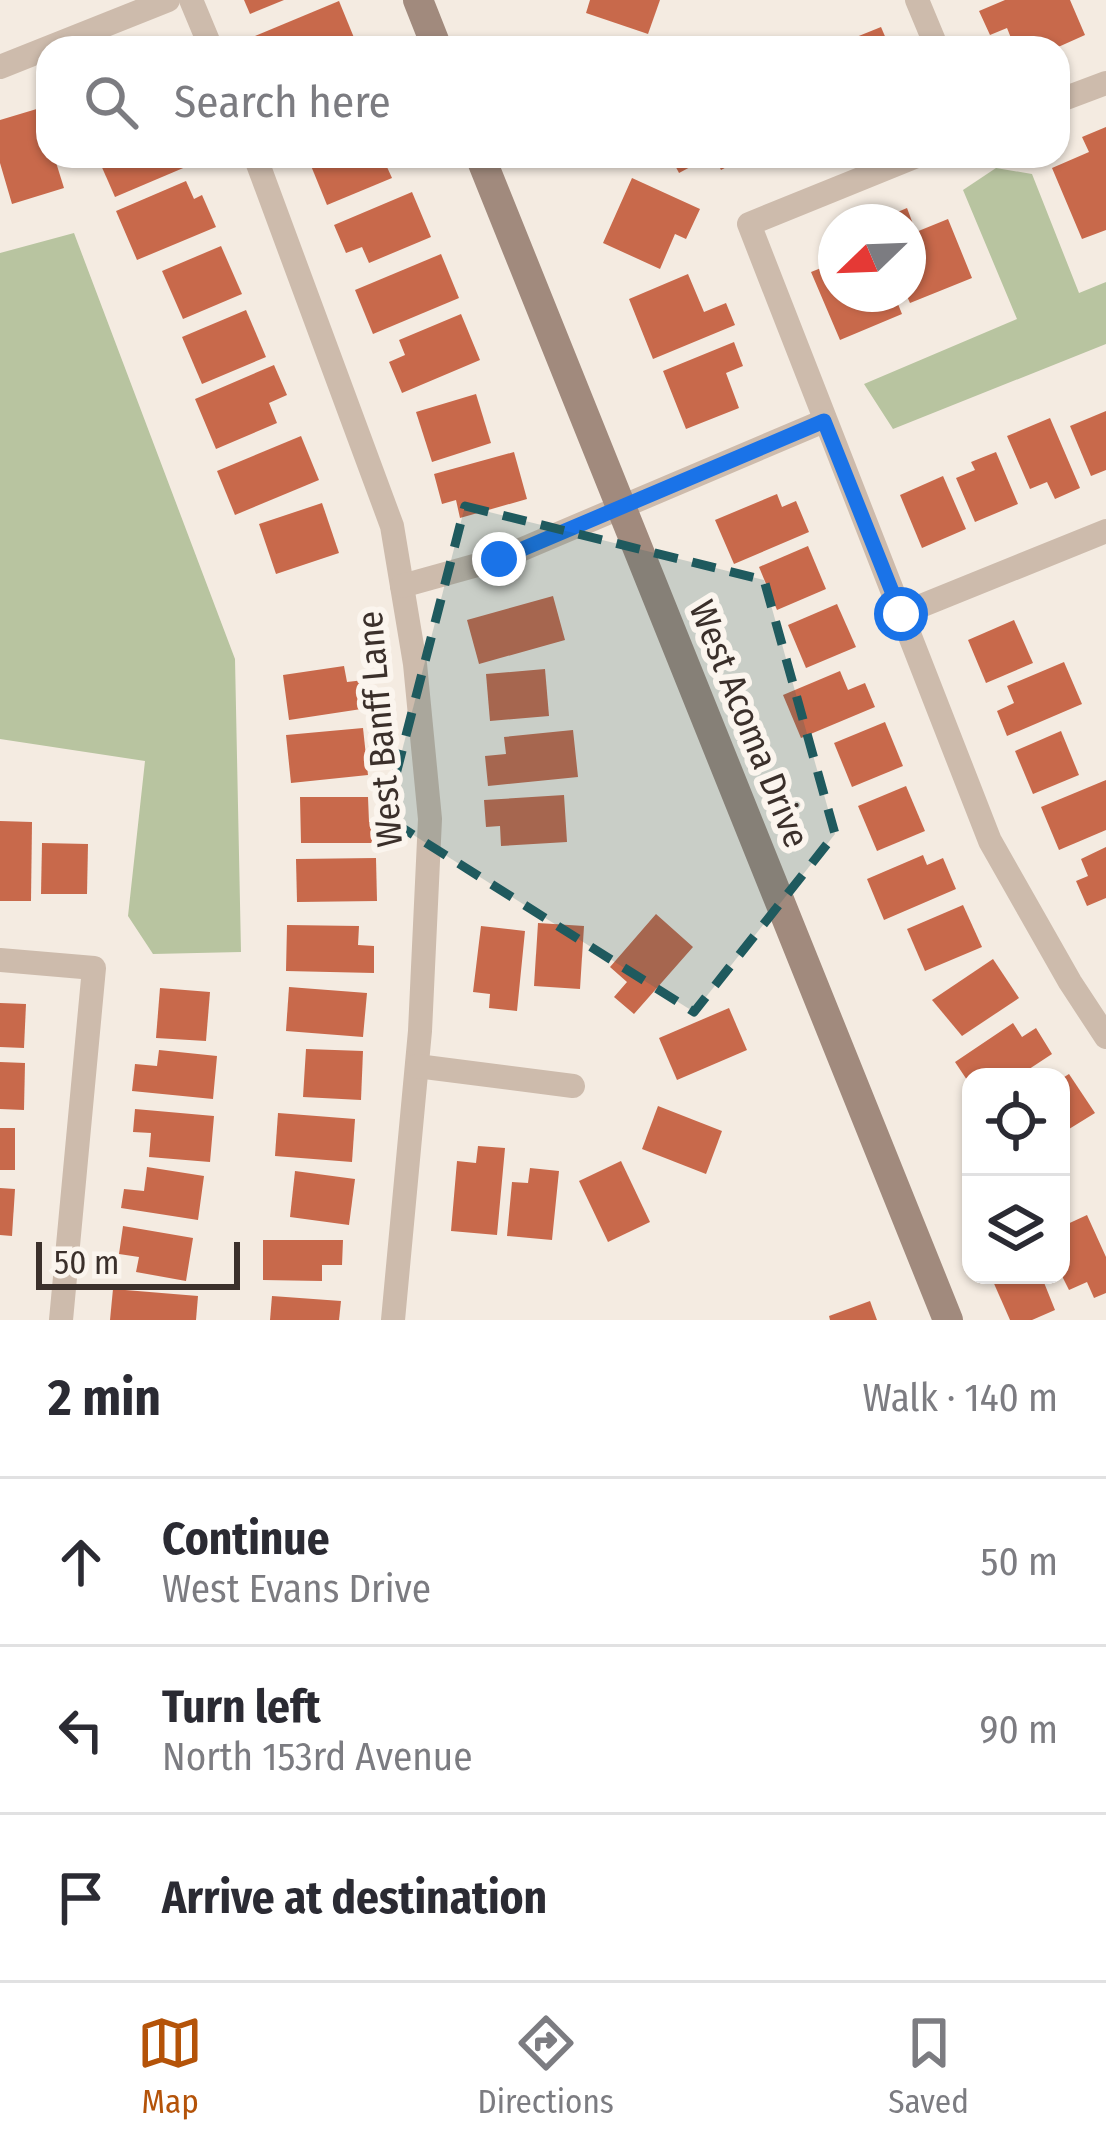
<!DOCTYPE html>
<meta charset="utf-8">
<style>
body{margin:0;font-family:"Fira Sans Condensed",sans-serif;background:#f2f2f3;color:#2b2b33}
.controls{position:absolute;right:36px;bottom:36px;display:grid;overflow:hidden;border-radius:24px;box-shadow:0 3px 9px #0004}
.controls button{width:108px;height:108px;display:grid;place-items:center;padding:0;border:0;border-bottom:3px solid #e1e1e2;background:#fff;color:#2b2b33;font:60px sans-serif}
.compass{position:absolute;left:818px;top:204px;width:108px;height:108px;border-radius:50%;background:#fff;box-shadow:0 3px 9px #0004;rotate:247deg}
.scale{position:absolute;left:36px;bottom:30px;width:204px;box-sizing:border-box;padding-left:12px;border:6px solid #3b302b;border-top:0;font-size:33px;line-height:42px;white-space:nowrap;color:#3b302b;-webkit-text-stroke:9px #fbf5ee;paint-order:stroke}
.stop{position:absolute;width:36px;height:36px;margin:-27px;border:9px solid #1a73e8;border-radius:50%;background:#fff}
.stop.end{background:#1a73e8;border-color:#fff;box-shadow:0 3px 12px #0008}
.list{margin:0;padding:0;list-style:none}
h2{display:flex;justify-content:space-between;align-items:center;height:156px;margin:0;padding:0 48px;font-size:51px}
h2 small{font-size:39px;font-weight:400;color:#7c7c81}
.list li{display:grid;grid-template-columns:78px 1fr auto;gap:36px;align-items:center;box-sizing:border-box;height:168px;padding:0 48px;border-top:3px solid #e1e1e2}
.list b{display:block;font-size:45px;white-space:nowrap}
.list p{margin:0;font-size:39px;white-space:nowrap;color:#7c7c81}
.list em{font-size:39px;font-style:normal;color:#7c7c81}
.icon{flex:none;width:66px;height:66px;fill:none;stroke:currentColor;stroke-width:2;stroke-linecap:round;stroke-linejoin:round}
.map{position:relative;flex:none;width:1106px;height:1320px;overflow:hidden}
.search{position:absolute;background:#fff;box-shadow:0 3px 9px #0004;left:36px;right:36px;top:36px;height:132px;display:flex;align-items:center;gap:30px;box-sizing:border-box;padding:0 42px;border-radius:36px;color:#7c7c81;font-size:45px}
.sheet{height:660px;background:#fff}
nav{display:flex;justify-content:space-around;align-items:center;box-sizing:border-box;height:168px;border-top:3px solid #e1e1e2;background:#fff;font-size:33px;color:#7c7c81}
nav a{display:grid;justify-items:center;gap:6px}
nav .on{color:#b45309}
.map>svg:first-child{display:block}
</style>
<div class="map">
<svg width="1106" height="1320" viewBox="0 0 1106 1320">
<rect width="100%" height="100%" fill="#f4ebe1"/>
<g fill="#b8c4a0">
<polygon points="996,168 1032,174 1079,293 1106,282 1106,344 893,429 864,384 1017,319 963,190"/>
<polygon points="74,233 235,659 241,952 153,954 128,916 145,761 0,739 0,253"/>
</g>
<g fill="#c8694b">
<polygon points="244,0 284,0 250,14"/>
<polygon points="590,0 660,0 648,34 586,13"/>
<polygon points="1005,0 1070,0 1085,35 1056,48 1015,48 1007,28 990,35 979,11"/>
<polygon points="339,1 357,45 349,48 260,48 255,36"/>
<polygon points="881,27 890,48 829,48"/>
<polygon points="40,108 48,135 48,156 54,156 64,188 12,204 0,163 0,120"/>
<polygon points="1106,127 1106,230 1082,239 1052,168 1089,152 1082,137"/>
<polygon points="97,156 192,156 195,163 115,197"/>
<polygon points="307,156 382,156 392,178 327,205"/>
<polygon points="670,156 711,156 679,173"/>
<polygon points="714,156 747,156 721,170"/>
<polygon points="632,178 700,209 686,239 675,234 660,269 603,243"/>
<polygon points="186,181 194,199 202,195 216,227 137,260 116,211"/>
<polygon points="412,192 431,237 369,263 362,247 346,253 334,225"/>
<polygon points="907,208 916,232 948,219 972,278 910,303 906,294 908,222 874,222"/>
<polygon points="221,246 242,294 183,319 162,271"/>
<polygon points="441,254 459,298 373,334 355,290"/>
<polygon points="836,262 836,294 894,294 902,314 840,340 811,272"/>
<polygon points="688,274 704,312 726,303 735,325 653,359 629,299"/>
<polygon points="246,310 266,357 202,384 182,337"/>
<polygon points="461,314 480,360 402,393 389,362 405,355 399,340"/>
<polygon points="734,342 743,366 726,373 739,408 686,429 663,371"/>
<polygon points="274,365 287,395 269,403 277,423 216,449 195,399"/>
<polygon points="476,394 491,443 432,462 416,412"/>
<polygon points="1106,411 1106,470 1091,476 1070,426"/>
<polygon points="1050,418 1080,488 1055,499 1047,482 1030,489 1007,436"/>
<polygon points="301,436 319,480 235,515 217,471"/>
<polygon points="514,452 527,499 460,518 456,500 442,504 434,474"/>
<polygon points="996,452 1018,504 975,522 956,478 975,470 971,462"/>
<polygon points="943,476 966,529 922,548 900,495"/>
<polygon points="777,494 782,507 796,501 809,532 734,564 715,520"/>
<polygon points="322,503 339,553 276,574 259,524"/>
<polygon points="808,546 826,589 777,610 759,567"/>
<polygon points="553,596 565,640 479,664 467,620"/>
<polygon points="837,604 856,647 806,668 788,625"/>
<polygon points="1014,620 1033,663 986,683 968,640"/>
<polygon points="1064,662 1082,704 1007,736 997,711 1014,703 1007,686"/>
<polygon points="344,666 347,682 364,680 368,708 289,720 283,675"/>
<polygon points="545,669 549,716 490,721 486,674"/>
<polygon points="840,671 848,690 865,683 875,707 801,738 783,695"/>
<polygon points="885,722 903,766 852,787 834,743"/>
<polygon points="363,728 368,775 291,783 286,735"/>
<polygon points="573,730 578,777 488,786 485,756 506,754 504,737"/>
<polygon points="1061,731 1079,775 1033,794 1015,751"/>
<polygon points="1106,780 1106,830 1059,850 1041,807"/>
<polygon points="906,786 925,831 877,851 858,806"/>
<polygon points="564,795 567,842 501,846 500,826 486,827 484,800"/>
<polygon points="300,797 368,797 369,822 378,822 378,843 301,843"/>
<polygon points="0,821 32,822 31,901 0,901"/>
<polygon points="42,843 88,844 87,894 41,894"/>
<polygon points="1106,847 1106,898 1087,906 1076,881 1088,876 1081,859"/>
<polygon points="923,855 927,865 943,858 956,889 884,920 867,879"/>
<polygon points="376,858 377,901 297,902 296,859"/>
<polygon points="963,905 982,947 925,971 907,929"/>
<polygon points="656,914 693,947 634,1014 614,997 627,982 610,967"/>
<polygon points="538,923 584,926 580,989 534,986"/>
<polygon points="287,925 359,926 358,945 374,946 374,973 286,971"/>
<polygon points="481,926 525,931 517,1011 489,1008 490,994 473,992"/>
<polygon points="993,959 1019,998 962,1036 932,1000"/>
<polygon points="289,987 367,993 363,1037 286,1031"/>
<polygon points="160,988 210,992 206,1041 156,1038"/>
<polygon points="0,1003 26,1004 24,1048 0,1047"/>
<polygon points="729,1008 747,1050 677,1080 659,1038"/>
<polygon points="1013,1023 1022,1037 1036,1028 1052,1054 1017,1077 971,1077 971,1086 955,1062"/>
<polygon points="306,1049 363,1051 361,1100 303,1097"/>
<polygon points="159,1050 217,1056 213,1099 132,1091 135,1064 157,1066"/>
<polygon points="0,1062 25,1063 24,1110 0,1109"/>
<polygon points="1069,1074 1095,1113 1061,1134 1061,1079"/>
<polygon points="658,1106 722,1131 706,1174 642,1149"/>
<polygon points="135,1109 214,1116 210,1162 149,1157 151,1133 133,1132"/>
<polygon points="278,1113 355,1119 352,1162 275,1156"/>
<rect x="0" y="1128" width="15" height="42"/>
<polygon points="478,1146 505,1148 497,1235 451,1231 457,1161 476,1163"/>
<polygon points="621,1161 650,1222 608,1242 579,1181"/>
<polygon points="147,1167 204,1176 198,1220 121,1208 124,1189 144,1191"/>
<polygon points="530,1168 559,1171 552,1240 507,1236 512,1182 528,1183"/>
<polygon points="295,1171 355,1179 349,1225 290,1217"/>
<polygon points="0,1188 15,1189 12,1236 0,1235"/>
<polygon points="1087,1215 1106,1257 1106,1293 1094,1298 1087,1282 1069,1290 1061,1274 1061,1227"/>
<polygon points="123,1226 193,1238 186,1281 136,1272 139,1257 119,1254"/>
<polygon points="263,1240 343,1240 342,1265 322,1265 322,1281 263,1280"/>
<polygon points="1002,1275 1041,1275 1055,1310 1032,1320 1010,1320 992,1279"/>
<polygon points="113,1289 198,1296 196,1320 110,1320"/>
<polygon points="272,1296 341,1301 339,1320 270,1320"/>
<polygon points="870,1301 877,1320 830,1320 829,1316"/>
</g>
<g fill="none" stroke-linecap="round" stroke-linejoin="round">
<g stroke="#cdbbac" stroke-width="24">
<polyline points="191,0 211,48"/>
<polyline points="917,0 937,48"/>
<polyline points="0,67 168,0"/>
<polyline points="1058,101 1106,83"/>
<polyline points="255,156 392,526 415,664 430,819 420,1031 393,1320"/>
<polyline points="917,156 749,224 990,841 1070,982 1106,1037"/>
<polyline points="402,586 499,559 824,421"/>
<polyline points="901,614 1106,531"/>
<polyline points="0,960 94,968 61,1320"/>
<polyline points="417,1066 573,1086"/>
</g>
<g stroke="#a18a7d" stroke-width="30">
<polyline points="418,0 437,48"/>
<polyline points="480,156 948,1320"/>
</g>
</g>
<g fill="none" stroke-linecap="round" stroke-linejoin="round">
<polyline stroke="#1a73e8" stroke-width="15" points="499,559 824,421 901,614"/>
</g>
<path fill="#1f5a5e" fill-opacity="0.2" stroke="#1f5a5e" stroke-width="9" stroke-dasharray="24 15" stroke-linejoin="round" d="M465 506 764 580 835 834 694 1012 385 817Z"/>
<g text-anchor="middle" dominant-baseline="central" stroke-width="12" stroke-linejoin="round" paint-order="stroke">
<g font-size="36" fill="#3b302b" stroke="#fbf5ee">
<text transform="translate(749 724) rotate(68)">West Acoma Drive</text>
<text transform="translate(380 729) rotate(-95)">West Banff Lane</text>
</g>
</g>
</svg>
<div class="controls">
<button><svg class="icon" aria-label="locate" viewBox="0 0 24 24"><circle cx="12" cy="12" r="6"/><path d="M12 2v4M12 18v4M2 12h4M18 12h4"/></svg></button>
<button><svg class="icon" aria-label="layers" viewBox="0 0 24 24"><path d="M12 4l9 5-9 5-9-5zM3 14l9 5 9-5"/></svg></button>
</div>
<svg class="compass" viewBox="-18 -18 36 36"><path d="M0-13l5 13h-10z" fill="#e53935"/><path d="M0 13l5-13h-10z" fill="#7c7c81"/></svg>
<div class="scale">50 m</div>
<div class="stop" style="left:901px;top:614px"></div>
<div class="stop end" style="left:499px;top:559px"></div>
<div class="search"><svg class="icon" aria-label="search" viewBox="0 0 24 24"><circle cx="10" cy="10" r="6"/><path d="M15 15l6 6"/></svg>Search here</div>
</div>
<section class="sheet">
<h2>2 min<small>Walk · 140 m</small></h2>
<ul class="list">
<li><svg class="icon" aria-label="ahead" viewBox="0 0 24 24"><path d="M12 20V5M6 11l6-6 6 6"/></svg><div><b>Continue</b><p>West Evans Drive</p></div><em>50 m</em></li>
<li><svg class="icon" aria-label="left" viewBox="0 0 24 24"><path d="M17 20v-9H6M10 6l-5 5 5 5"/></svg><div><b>Turn left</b><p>North 153rd Avenue</p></div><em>90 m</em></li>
<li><svg class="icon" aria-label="arrive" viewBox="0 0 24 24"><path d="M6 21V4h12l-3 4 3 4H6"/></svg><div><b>Arrive at destination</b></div></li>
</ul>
</section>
<nav>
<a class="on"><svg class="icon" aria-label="map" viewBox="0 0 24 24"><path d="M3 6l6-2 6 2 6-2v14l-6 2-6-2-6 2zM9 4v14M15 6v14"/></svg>Map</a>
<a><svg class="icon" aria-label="directions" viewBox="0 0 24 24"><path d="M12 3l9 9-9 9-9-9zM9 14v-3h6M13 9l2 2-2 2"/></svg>Directions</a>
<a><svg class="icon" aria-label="saved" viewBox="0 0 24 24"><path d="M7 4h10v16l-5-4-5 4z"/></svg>Saved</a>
</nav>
